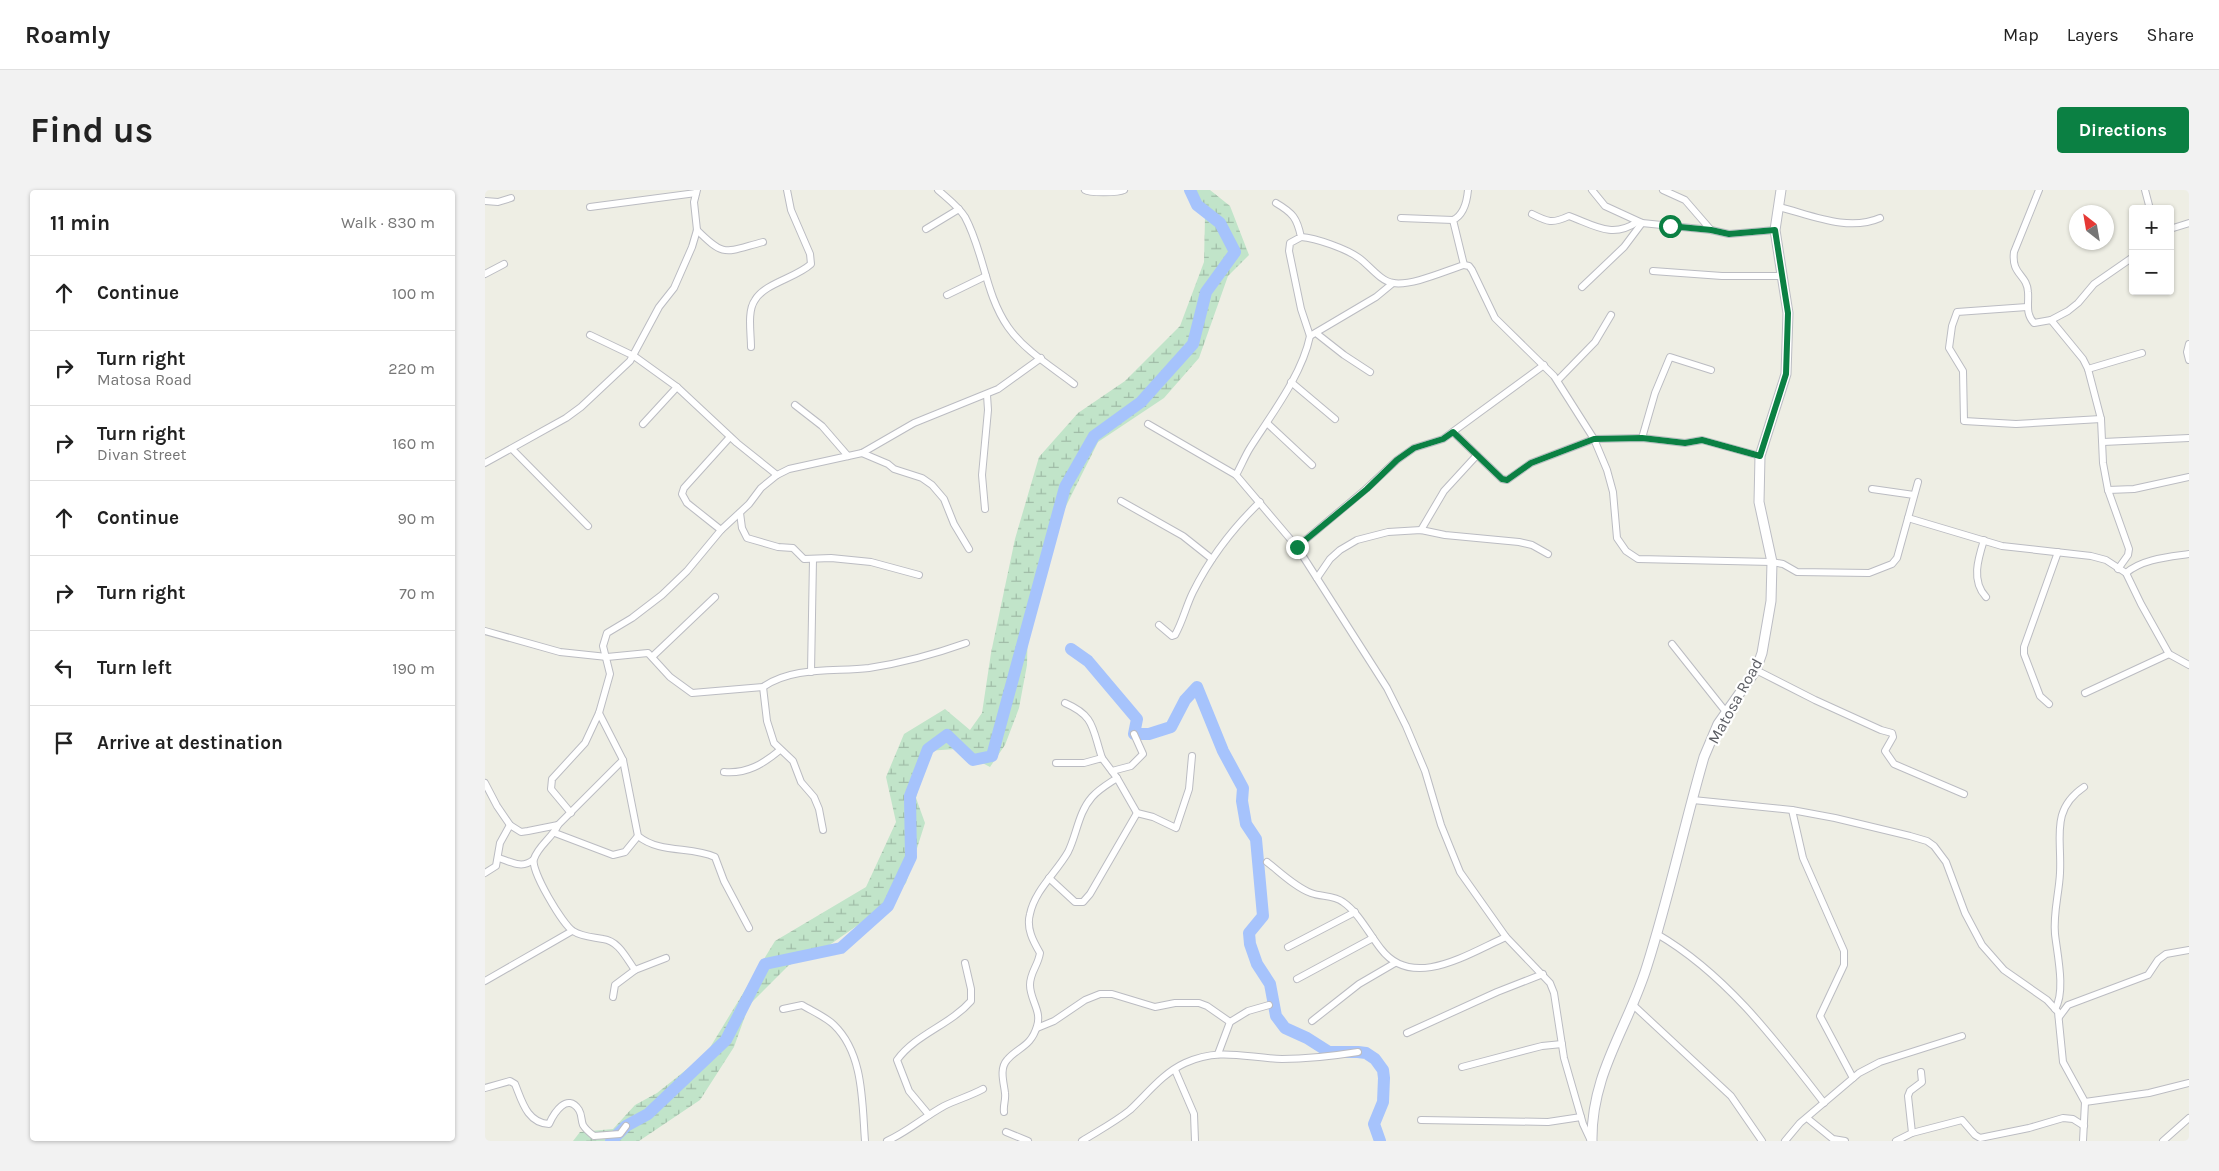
<!DOCTYPE html>
<meta charset="utf-8">
<style>
body{margin:0;font-family:Karla,sans-serif;background:#f2f2f2;color:#222}
.controls{position:absolute;right:15px;top:15px;display:grid;overflow:hidden;border-radius:5px;box-shadow:0 1px 4px #0004}
.controls button{width:45px;height:45px;display:grid;place-items:center;padding:0;border:0;border-bottom:1px solid #e0e0e0;background:#fff;color:#222;font:25px sans-serif}
.compass{position:absolute;left:1584px;top:15px;width:45px;height:45px;border-radius:50%;background:#fff;box-shadow:0 1px 4px #0004;rotate:329deg}
.stop{position:absolute;width:15px;height:15px;margin:-11px;border:4px solid #0b8043;border-radius:50%;background:#fff}
.stop.end{background:#0b8043;border-color:#fff;box-shadow:0 1px 5px #0008}
.list{margin:0;padding:0;list-style:none}
h2{display:flex;justify-content:space-between;align-items:center;height:65px;margin:0;padding:0 20px;font-size:21px}
h2 small{font-size:16px;font-weight:400;color:#767676}
.list li{display:grid;grid-template-columns:32px 1fr auto;gap:15px;align-items:center;box-sizing:border-box;height:75px;padding:0 20px;border-top:1px solid #e0e0e0}
.list b{display:block;font-size:19px;white-space:nowrap}
.list p{margin:0;font-size:16px;white-space:nowrap;color:#767676}
.list em{font-size:16px;font-style:normal;color:#767676}
.icon{flex:none;width:28px;height:28px;fill:none;stroke:currentColor;stroke-width:2;stroke-linecap:round;stroke-linejoin:round}
.map{position:relative;flex:none;width:1704px;height:951px;overflow:hidden;border-radius:5px}
header{display:flex;align-items:center;gap:30px;box-sizing:border-box;height:70px;padding:0 25px;background:#fff;border-bottom:1px solid #e0e0e0}
header strong{font-size:24px}
nav{display:flex;gap:28px;margin-inline-start:auto;font-size:18px}
.intro{display:flex;align-items:center;justify-content:space-between;box-sizing:border-box;height:120px;padding:0 30px}
h1{margin:0;font-size:35px}
.button{padding:12px 22px;border-radius:5px;background:#0b8043;color:#fff;font-size:18px;font-weight:700}
main{display:flex;gap:30px;padding:0 30px}
aside{flex:1;background:#fff;border-radius:5px;box-shadow:0 1px 4px #0004}
.map>svg:first-child{display:block}
</style>
<header>
<strong>Roamly</strong>
<nav><a>Map</a><a>Layers</a><a>Share</a></nav>
</header>
<div class="intro"><h1>Find us</h1><a class="button">Directions</a></div>
<main>
<aside>
<h2>11 min<small>Walk · 830 m</small></h2>
<ul class="list">
<li><svg class="icon" aria-label="ahead" viewBox="0 0 24 24"><path d="M12 20V5M6 11l6-6 6 6"/></svg><div><b>Continue</b></div><em>100 m</em></li>
<li><svg class="icon" aria-label="right" viewBox="0 0 24 24"><path d="M7 20v-9h11M14 6l5 5-5 5"/></svg><div><b>Turn right</b><p>Matosa Road</p></div><em>220 m</em></li>
<li><svg class="icon" aria-label="right" viewBox="0 0 24 24"><path d="M7 20v-9h11M14 6l5 5-5 5"/></svg><div><b>Turn right</b><p>Divan Street</p></div><em>160 m</em></li>
<li><svg class="icon" aria-label="ahead" viewBox="0 0 24 24"><path d="M12 20V5M6 11l6-6 6 6"/></svg><div><b>Continue</b></div><em>90 m</em></li>
<li><svg class="icon" aria-label="right" viewBox="0 0 24 24"><path d="M7 20v-9h11M14 6l5 5-5 5"/></svg><div><b>Turn right</b></div><em>70 m</em></li>
<li><svg class="icon" aria-label="left" viewBox="0 0 24 24"><path d="M17 20v-9H6M10 6l-5 5 5 5"/></svg><div><b>Turn left</b></div><em>190 m</em></li>
<li><svg class="icon" aria-label="arrive" viewBox="0 0 24 24"><path d="M6 21V4h12l-3 4 3 4H6"/></svg><div><b>Arrive at destination</b></div></li>
</ul>
</aside>
<div class="map">
<svg width="1704" height="951" viewBox="0 0 1704 951">
<defs>
<pattern id="wetland-marsh" width="20" height="14" patternUnits="userSpaceOnUse" patternTransform="scale(1.25)"><rect width="20" height="14" fill="#c1e4c9"/><path d="M1 5h8M5 5V1M11 12h8M15 12V8" fill="none" stroke="#a0bca7"/></pattern>
</defs>
<rect width="100%" height="100%" fill="#eeeee4"/>
<polygon fill="url(#wetland-marsh)" points="703,0 725,0 745,16 764,65 743,86 714,168 679,208 613,252 566,346 543,428 542,475 534,518 520,555 505,577 471,559 442,561 431,608 440,633 421,693 393,721 333,763 304,775 264,815 249,857 215,910 154,951 88,951 95,942 128,939 150,915 172,903 221,864 290,751 381,697 411,632 401,587 419,544 460,519 485,540 497,523 506,463 530,349 554,267 593,223 640,191 695,136 719,72 720,27"/>
<g fill="none" stroke-linecap="round" stroke-linejoin="round">
<g stroke="#a6c3fc" stroke-width="12">
<polyline points="586,459 603,471 652,529 649,544 664,544 686,537 700,510 712,497 738,561 758,598 757,611 761,634 771,649 778,726 764,743 765,754 772,774 785,794 791,826 800,838 822,848 844,862 873,862 881,863 890,869 898,880 899,888 898,912 889,934 895,951"/>
<polyline points="126,951 141,936 163,924 241,850 280,774 356,758 403,716 426,667 425,606 443,559 462,545 488,570 507,566 580,297 609,246 656,212 708,154 721,102 750,62 735,33 712,15 705,0"/>
</g>
<g stroke="#bbbcc2" stroke-width="8">
<g id="street">
<path d="M453 0C462 8 474 17 480 27 499 62 500 104 523 137 539 160 567 177 589 194"/>
<path d="M600 0C604 3 633 3 639 0"/>
<polyline points="1107,0 1120,16 1157,33 1226,40 1244,44 1290,40"/>
<polyline points="1178,0 1200,10 1226,40"/>
<path d="M1554 0 1529 62C1526 85 1542 84 1543 102 1544 114 1540 123 1549 133L1566 130 1598 169 1603 179 1616 229 1618 273 1623 300 1644 359 1643 365 1633 379"/>
<polyline points="1660,0 1665,19"/>
<polyline points="0,11 13,12 26,8"/>
<path d="M791 13C808 23 812 28 816 47L805 53 804 61 816 119 825 146C817 185 786 225 765 258 760 266 756 276 751 285L812 357 902 498 921 536 940 581 956 635 975 682 1021 747 1065 793 1069 803 1079 868 1098 934 1106 951"/>
<polyline points="105,17 211,3"/>
<path d="M1294 17C1326 25 1363 42 1395 28"/>
<path d="M1047 24C1063 32 1067 34 1084 26 1109 35 1127 49 1152 32"/>
<polyline points="916,28 968,30"/>
<polyline points="441,39 474,19"/>
<polyline points="1685,39 1704,33"/>
<path d="M212 40C240 68 240 62 278 52"/>
<path d="M816 47C831 48 862 59 874 68 884 75 895 91 908 93 927 96 960 81 979 75L968 30C979 25 982 11 983 0"/>
<polyline points="979,75 984,76 987,80 1010,128 1069,186 1109,249 1122,280 1128,302 1132,348 1141,361 1153,369 1287,372 1298,374 1312,382 1384,383 1407,374 1412,368 1433,292"/>
<polyline points="1168,81 1237,86 1296,86"/>
<polyline points="0,84 19,74"/>
<polyline points="1097,97 1139,57 1157,33"/>
<polyline points="462,105 501,86"/>
<polyline points="1542,117 1472,122 1467,136 1464,158 1478,181 1479,231 1531,234 1616,229"/>
<polyline points="1566,130 1583,121 1593,113 1609,94 1648,67"/>
<polyline points="831,143 859,165 885,182"/>
<polyline points="105,145 149,166 192,197 252,253 292,285"/>
<polyline points="825,146 891,107 908,93"/>
<polyline points="1704,154 1702,162 1704,170"/>
<path d="M266 157C266 143 262 121 270 110 280 93 311 88 326 74L325 64 306 20 302 0"/>
<polyline points="1603,179 1657,163"/>
<polyline points="1073,190 1110,152 1126,125"/>
<polyline points="806,192 850,229"/>
<polyline points="310,215 337,236 363,266"/>
<polyline points="782,233 827,275"/>
<polyline points="158,234 192,197"/>
<polyline points="663,234 751,285"/>
<polyline points="968,242 1017,289 1022,290 1046,273 1109,249 1157,248 1200,253 1217,250 1275,266"/>
<polyline points="1157,248 1170,203 1185,167 1226,180"/>
<polyline points="1618,252 1704,248"/>
<polyline points="27,259 103,336"/>
<polyline points="377,263 403,274 409,279 437,288 447,295 459,309 469,334 484,359"/>
<polyline points="0,273 81,228 96,217 145,171 174,117 189,98 207,57 212,40 209,12 212,0"/>
<polyline points="1387,299 1429,305"/>
<polyline points="1623,300 1649,299 1704,287"/>
<polyline points="636,311 698,346 727,369"/>
<polyline points="500,319 497,285 503,220 502,205"/>
<polyline points="255,323 257,338 262,348 293,357 308,358 319,369 346,368 386,372 434,385"/>
<polyline points="1423,328 1517,356 1606,366 1621,370 1641,383 1656,414 1684,464 1704,475"/>
<polyline points="236,340 202,313 197,304 199,298 245,247"/>
<polyline points="936,340 959,301 992,265"/>
<path d="M1499 350C1493 369 1486 391 1501 407"/>
<polyline points="812,357 881,299 912,270 929,258 958,249 1059,175"/>
<path d="M1641 383C1657 369 1683 367 1704 364"/>
<polyline points="832,388 845,369 855,360 872,350 903,342 936,340 960,345 1034,352 1047,355 1063,364"/>
<path d="M674 435 687 446 690 445C698 431 701 416 708 402 725 368 748 338 775 312"/>
<path d="M0 441 75 462 122 467 163 463 185 487 207 503 278 497C308 476 350 482 384 478 417 473 450 464 481 453"/>
<polyline points="1187,454 1241,522"/>
<polyline points="168,466 230,407"/>
<polyline points="1271,480 1330,510 1396,540 1407,543 1408,547 1400,561 1409,574 1479,604"/>
<polyline points="326,482 328,369"/>
<polyline points="278,497 282,531 289,553 308,571 316,592 329,607 334,619 338,640"/>
<polyline points="1600,503 1684,464"/>
<path d="M580 513C610 526 607 538 617 568"/>
<polyline points="1564,514 1555,506 1539,464 1539,457 1573,362"/>
<path d="M114 523 138 570 153 646C175 664 206 656 230 667L239 691 264 738"/>
<polyline points="627,581 646,576 658,564 649,544"/>
<path d="M239 582C262 584 278 574 295 560"/>
<polyline points="632,588 652,623"/>
<polyline points="0,593 12,616 25,635 36,642 43,641 73,635 138,570"/>
<polyline points="1208,610 1307,620 1350,628 1425,646 1442,651 1449,656 1461,672 1480,723 1497,755 1519,780 1562,810 1573,822 1578,872 1600,912 1598,951"/>
<polyline points="1307,620 1318,668 1359,761 1359,775 1335,826 1368,888"/>
<polyline points="86,623 66,599 67,589 100,553 114,523 125,484 118,456 122,443 147,428 177,405 202,381 236,340 264,314 276,298 292,285 304,279 377,263 429,233 513,199 556,168"/>
<polyline points="652,623 668,627 691,638 704,599 707,566"/>
<path d="M73 635C68 647 53 656 49 669 45 680 78 735 88 741 97 747 108 747 118 749 134 751 141 768 150 780"/>
<polyline points="70,643 128,665 140,662 153,646"/>
<path d="M14 668C26 672 37 679 48 670"/>
<path d="M782 672C795 682 810 697 826 703 836 707 849 705 858 712 874 723 884 744 896 759 928 801 984 763 1021 747"/>
<polyline points="0,683 11,676 15,653 25,635"/>
<polyline points="564,688 590,712 598,712 605,704 652,623"/>
<path d="M1172 744C1241 784 1291 851 1339 913"/>
<polyline points="803,757 870,722"/>
<polyline points="812,789 888,748"/>
<polyline points="0,791 87,741"/>
<polyline points="128,807 130,795 150,780 181,768"/>
<polyline points="1147,814 1246,906 1277,951"/>
<path d="M298 819 317 815C327 821 341 827 349 835 379 864 377 913 380 951"/>
<path d="M1570 819C1581 802 1572 763 1570 744 1568 723 1574 704 1575 683 1577 648 1565 620 1599 597"/>
<polyline points="1574,827 1583,815 1663,785 1673,770 1681,764 1704,760"/>
<polyline points="827,831 874,794 910,773"/>
<polyline points="552,838 569,831 600,810 615,804 627,804 670,817 690,813 714,813 722,816 745,832"/>
<polyline points="922,843 1012,802 1058,784"/>
<polyline points="733,864 745,832 763,821 784,815"/>
<polyline points="977,877 1057,856 1077,854"/>
<polyline points="690,880 709,924 710,951"/>
<path d="M0 898 25 891 30 894C37 911 42 933 64 934 69 923 82 902 94 920 97 925 96 930 98 935 101 940 105 943 109 946L135 944 141 936"/>
<polyline points="1600,912 1664,903 1704,893"/>
<path d="M519 922C518 915 521 910 520 903 519 893 514 879 522 870 533 857 546 857 552 836 557 821 545 810 545 795 545 782 553 776 555 763 548 751 541 738 545 724 550 700 571 683 583 662 592 644 593 623 607 607 614 599 623 594 632 588L617 568 599 573H571"/>
<path d="M444 925 424 901 412 870C431 844 465 835 486 811V799L480 773"/>
<polyline points="1322,928 1348,949 1360,951"/>
<polyline points="936,930 1063,932 1096,927"/>
<polyline points="521,942 543,951"/>
<polyline points="1427,943 1477,930 1490,945 1495,948 1544,938 1578,928 1588,929 1599,936"/>
<path d="M402 951C422 942 439 927 459 916 471 910 485 906 498 899"/>
<path d="M597 951C613 941 630 932 645 920 662 904 678 883 700 873 735 857 761 868 797 869 823 869 848 866 873 862"/>
<polyline points="1300,951 1315,933 1374,883 1395,872 1477,846"/>
<polyline points="1411,951 1427,943 1423,906 1425,901 1437,892 1436,882"/>
<polyline points="1678,951 1704,928"/>
</g>
</g>
<g stroke="#bcbdc4" stroke-width="11">
<path id="secondary" d="M1107 951C1106 883 1143 838 1162 776 1184 707 1199 636 1219 567L1233 534 1271 480 1277 463 1286 411 1287 372 1274 312 1275 266 1301 184 1303 123 1290 40 1296 0"/>
</g>
<use href="#street" stroke="#fff" stroke-width="6"/>
<use href="#secondary" stroke="#fff" stroke-width="9"/>
</g>
<g fill="none" stroke-linecap="round" stroke-linejoin="round">
<polyline stroke="#0b8043" stroke-width="6" points="812,357 882,299 912,270 929,258 958,249 968,242 1017,289 1022,290 1046,273 1109,249 1157,248 1200,253 1217,250 1275,266 1301,184 1303,123 1290,40 1244,44 1226,40 1185,36"/>
</g>
<g text-anchor="middle" dominant-baseline="central" stroke-width="4.5" stroke-linejoin="round" paint-order="stroke">
<g font-size="16" fill="#5c5e64" stroke="#fff">
<text transform="translate(1250 511) rotate(-61)">Matosa Road</text>
</g>
</g>
</svg>
<div class="controls">
<button>+</button>
<button>−</button>
</div>
<svg class="compass" viewBox="-18 -18 36 36"><path d="M0-13l5 13h-10z" fill="#e53935"/><path d="M0 13l5-13h-10z" fill="#767676"/></svg>
<div class="stop" style="left:1185px;top:36px"></div>
<div class="stop end" style="left:812px;top:357px"></div>
</div>
</main>
